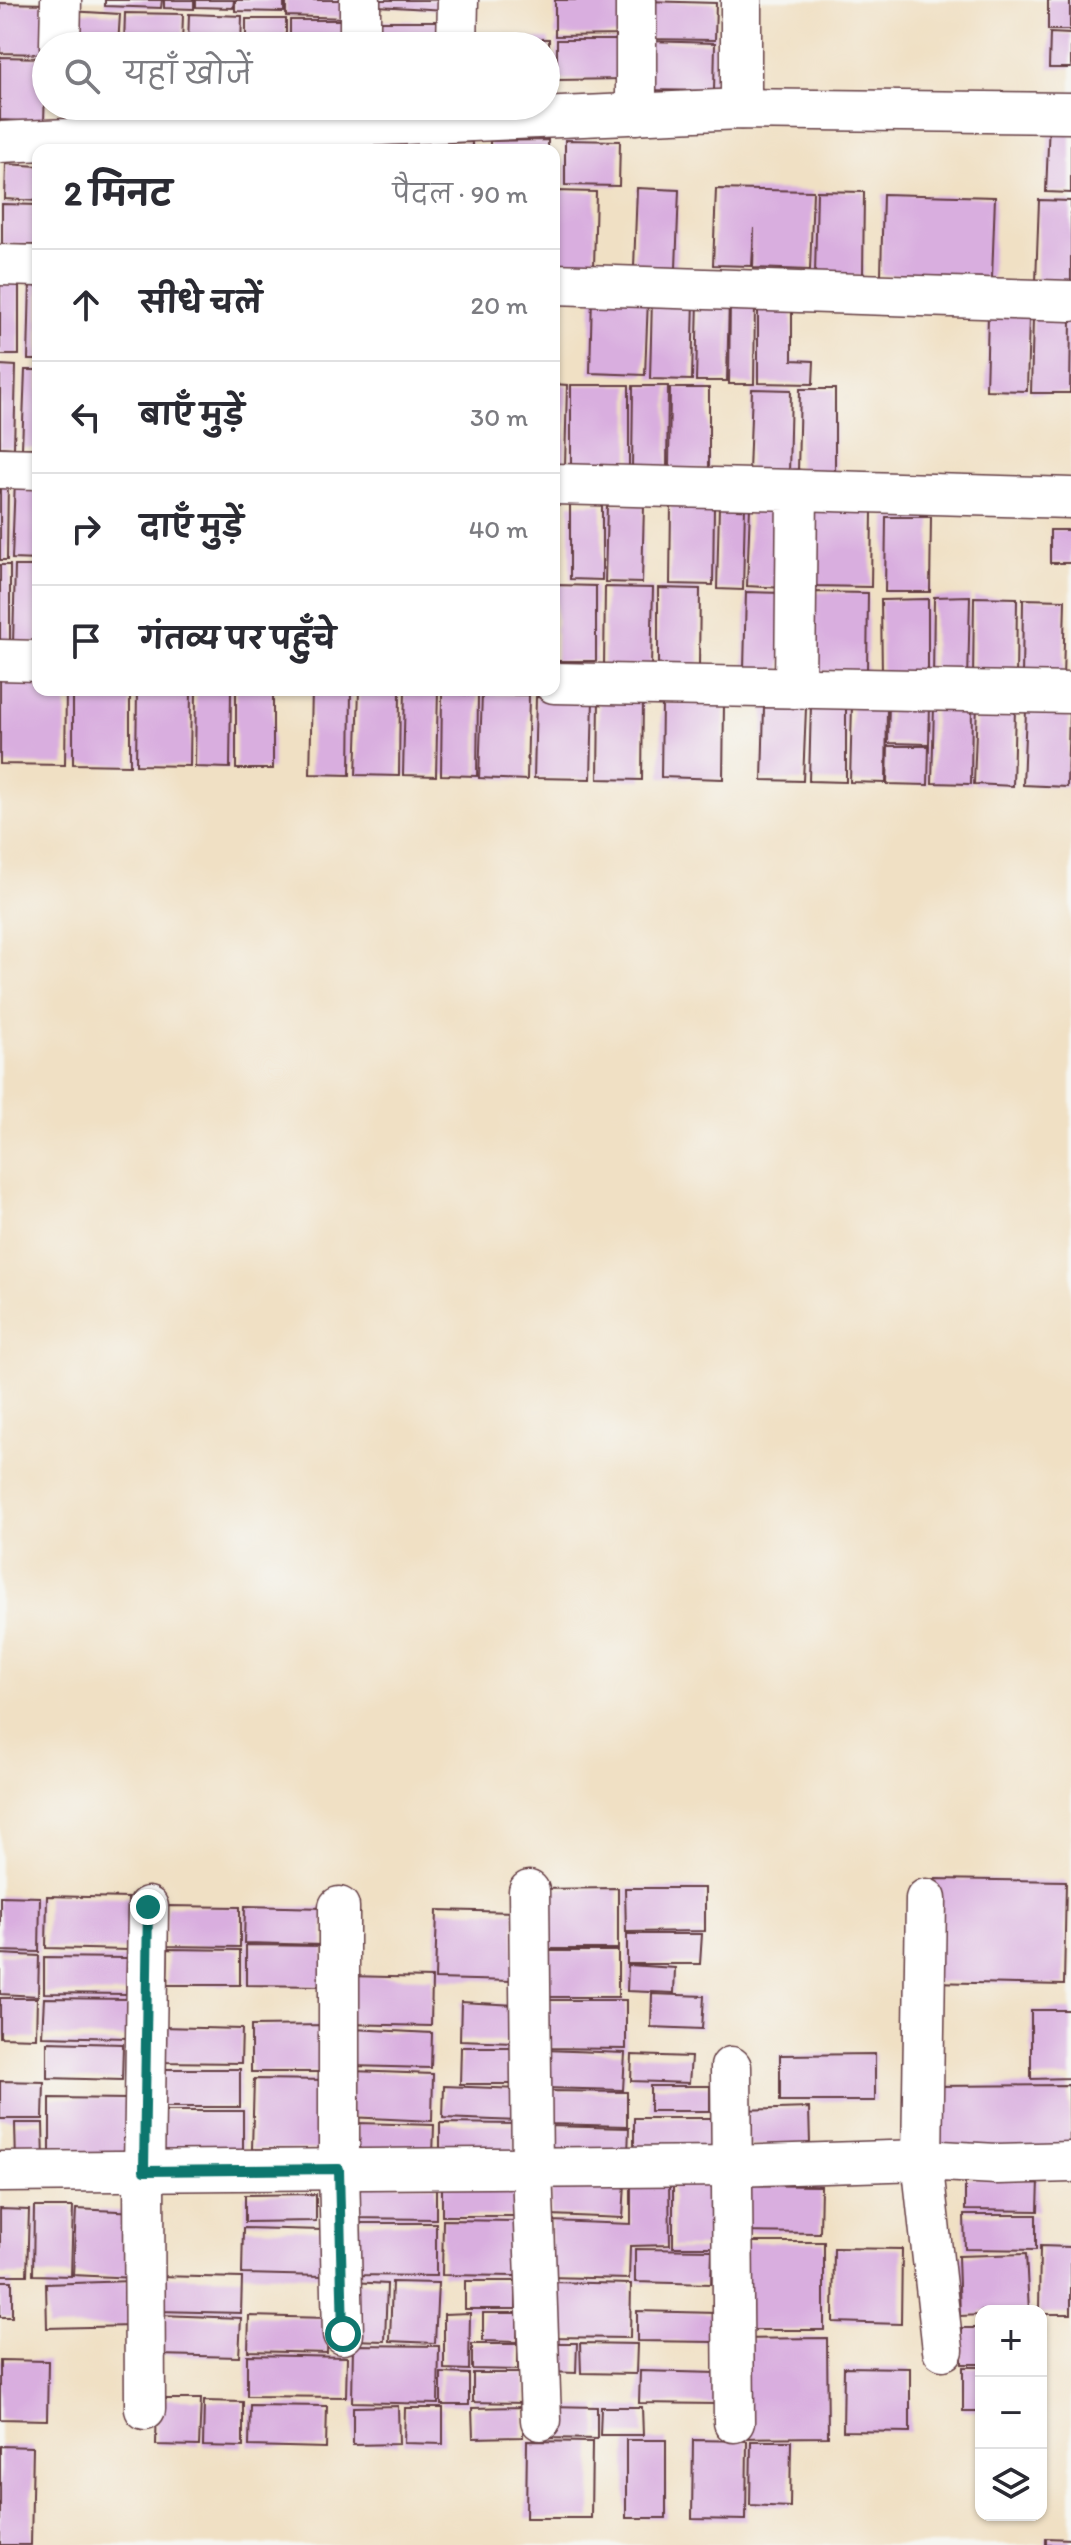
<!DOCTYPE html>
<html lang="hi">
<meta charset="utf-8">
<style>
body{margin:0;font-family:Itim,"Playpen Sans Deva",sans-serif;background:#f7f7f7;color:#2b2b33}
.controls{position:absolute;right:24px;bottom:24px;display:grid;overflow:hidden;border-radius:16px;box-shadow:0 2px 6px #0004}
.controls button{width:72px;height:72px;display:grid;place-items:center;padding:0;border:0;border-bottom:2px solid #e1e1e2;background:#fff;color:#2b2b33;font:40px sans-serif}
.stop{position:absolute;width:24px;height:24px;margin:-18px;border:6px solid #0f766e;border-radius:50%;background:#fff}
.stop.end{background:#0f766e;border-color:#fff;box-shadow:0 2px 8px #0008}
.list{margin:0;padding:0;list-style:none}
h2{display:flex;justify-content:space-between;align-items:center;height:104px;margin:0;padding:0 32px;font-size:34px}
h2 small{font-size:26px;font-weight:400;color:#7c7c81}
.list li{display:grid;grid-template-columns:52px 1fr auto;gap:24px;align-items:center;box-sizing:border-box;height:112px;padding:0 32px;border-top:2px solid #e1e1e2}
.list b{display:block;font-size:30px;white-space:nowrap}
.list em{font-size:26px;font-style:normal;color:#7c7c81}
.icon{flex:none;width:44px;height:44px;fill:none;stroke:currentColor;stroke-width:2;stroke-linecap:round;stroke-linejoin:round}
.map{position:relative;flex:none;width:1071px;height:2545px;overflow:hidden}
.search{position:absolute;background:#fff;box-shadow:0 2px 6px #0004;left:32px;top:32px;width:528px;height:88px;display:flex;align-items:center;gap:20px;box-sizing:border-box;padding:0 28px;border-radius:44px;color:#7c7c81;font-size:30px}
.panel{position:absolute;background:#fff;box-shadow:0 2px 6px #0004;left:32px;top:144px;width:528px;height:552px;border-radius:16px}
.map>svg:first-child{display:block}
</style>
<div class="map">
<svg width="1071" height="2545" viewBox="0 0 1071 2545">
<rect width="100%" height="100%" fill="#f6f6f2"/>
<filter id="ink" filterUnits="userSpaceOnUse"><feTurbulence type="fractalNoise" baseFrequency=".0125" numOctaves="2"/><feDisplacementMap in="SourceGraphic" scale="16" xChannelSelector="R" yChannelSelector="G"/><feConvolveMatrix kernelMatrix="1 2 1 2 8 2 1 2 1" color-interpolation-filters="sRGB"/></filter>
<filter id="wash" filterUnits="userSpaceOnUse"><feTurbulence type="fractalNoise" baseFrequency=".006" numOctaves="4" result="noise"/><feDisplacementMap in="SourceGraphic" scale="32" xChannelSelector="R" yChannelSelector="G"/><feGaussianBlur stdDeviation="1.8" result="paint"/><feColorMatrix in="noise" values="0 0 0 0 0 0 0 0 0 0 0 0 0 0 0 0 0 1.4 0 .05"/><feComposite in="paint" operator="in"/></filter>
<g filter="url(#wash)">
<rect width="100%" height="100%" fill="#f0e0c4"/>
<g id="blocks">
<g fill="#d9aedf">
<polygon points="105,0 162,0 161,8 105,6"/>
<polygon points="164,0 194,0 194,9 164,8"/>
<polygon points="196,0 234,0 233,8 196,7"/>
<polygon points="235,0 284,0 284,12 235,11"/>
<polygon points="286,0 346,0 346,18 286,16"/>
<polygon points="377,0 446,0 446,10 377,6"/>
<polygon points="555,0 622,0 623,35 555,36"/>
<rect x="1048" y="0" width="22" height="30"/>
<polygon points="644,1 716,3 715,40 644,39"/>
<polygon points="0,3 47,4 45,54 0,53"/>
<polygon points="69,11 120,14 118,46 68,46"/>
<polygon points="125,13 183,14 182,46 124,46"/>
<polygon points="189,14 242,16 241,46 188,46"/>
<rect x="246" y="19" width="40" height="27"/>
<rect x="290" y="20" width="54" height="26"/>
<rect x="378" y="21" width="66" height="25"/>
<polygon points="1050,33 1071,34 1071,68 1049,68"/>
<polygon points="472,38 549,39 549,82 546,82 546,46 472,46"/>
<polygon points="557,40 623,40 623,79 557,80"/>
<polygon points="647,41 715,43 714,91 646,90"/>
<polygon points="0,57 46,58 44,122 0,120"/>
<polygon points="1049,122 1071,123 1071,193 1046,192"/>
<polygon points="548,140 548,150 490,150 490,141"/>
<polygon points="565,140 620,141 619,186 565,185"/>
<rect x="390" y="142" width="41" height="8"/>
<polygon points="472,142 472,150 437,150 436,143"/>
<polygon points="6,164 38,166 38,201 5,199"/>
<polygon points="637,188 679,190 676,268 634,267"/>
<polygon points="716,189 813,191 810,270 753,268 754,228 752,266 713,265"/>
<polygon points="554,191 596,192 594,267 554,265"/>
<polygon points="817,191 864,192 863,276 815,275"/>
<polygon points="883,194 995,197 992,278 881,275"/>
<polygon points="1039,200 1071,201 1071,284 1036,282"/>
<polygon points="2,204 38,205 38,245 2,245"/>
<rect x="0" y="277" width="19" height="78"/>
<polygon points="30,281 38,281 38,360 28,360"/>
<polygon points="592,296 648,298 645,375 590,373"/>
<polygon points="652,299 694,299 692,380 650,379"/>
<polygon points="698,299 729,299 727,381 696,381"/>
<polygon points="730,301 755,303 754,384 729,384"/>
<polygon points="758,304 792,304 792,360 814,361 813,384 758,383"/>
<polygon points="988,315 1029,316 1027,391 986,390"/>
<polygon points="1033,318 1071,318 1070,393 1031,393"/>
<polygon points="0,365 16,366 14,448 0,447"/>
<polygon points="25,370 38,370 38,448 22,448"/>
<polygon points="554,384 567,385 565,466 554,465"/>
<rect x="571" y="385" width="58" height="82"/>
<polygon points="633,386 668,386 667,468 632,468"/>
<polygon points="670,388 709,388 709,469 669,469"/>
<polygon points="752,389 791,390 789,474 749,472"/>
<polygon points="800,389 835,389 835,472 798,472"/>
<polygon points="0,477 8,477 7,560 0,560"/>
<polygon points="15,479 38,480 38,560 12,559"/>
<polygon points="570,504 602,504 602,580 570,579"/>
<polygon points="607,504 644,505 642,583 605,582"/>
<polygon points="671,504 714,505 713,585 670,584"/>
<polygon points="719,505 745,506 743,590 717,589"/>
<polygon points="750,507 786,508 784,588 747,586"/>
<polygon points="813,509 872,510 871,587 813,586"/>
<polygon points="886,517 931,517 930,592 885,592"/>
<rect x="1050" y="530" width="21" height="33"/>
<rect x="0" y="565" width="10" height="77"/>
<polygon points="15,566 38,566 38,643 13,643"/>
<polygon points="557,585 596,586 596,661 556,661"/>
<polygon points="605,587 653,588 651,667 604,666"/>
<polygon points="658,588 700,589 699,666 658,665"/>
<polygon points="746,592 783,593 781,670 744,669"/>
<polygon points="810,592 868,593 867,672 809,671"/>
<polygon points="970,596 968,682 933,682 934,597"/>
<polygon points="974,597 1017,598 1016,681 973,680"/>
<polygon points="928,599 928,676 882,675 881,600"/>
<polygon points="1023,599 1065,600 1063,680 1022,679"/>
<polygon points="0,677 38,678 38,690 66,690 65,765 0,764"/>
<polygon points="73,690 130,690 130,765 73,764"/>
<polygon points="137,690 191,690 190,766 136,765"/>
<polygon points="196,690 231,690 230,768 195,767"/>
<rect x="236" y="690" width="37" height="79"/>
<polygon points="312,690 351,690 350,775 310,774"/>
<polygon points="359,690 400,690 399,776 356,775"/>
<polygon points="405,690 438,690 436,776 403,775"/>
<polygon points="442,693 478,695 477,776 441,775"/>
<polygon points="482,694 529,695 527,780 479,778"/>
<polygon points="536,697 593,698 591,779 534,778"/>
<polygon points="599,699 643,699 642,780 598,779"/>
<polygon points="662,703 724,703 723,779 661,777"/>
<polygon points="889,703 930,704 929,744 888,743"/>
<polygon points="811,705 846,706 846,782 809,781"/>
<polygon points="852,705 887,706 886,783 850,782"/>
<polygon points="934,705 972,705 971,784 932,783"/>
<polygon points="977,705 1015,707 1013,786 974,784"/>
<polygon points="764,707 806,708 803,781 762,780"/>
<polygon points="1026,710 1069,711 1067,787 1023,785"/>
<polygon points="888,746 929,746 928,785 887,784"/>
<polygon points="934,1879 1066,1881 1064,1985 932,1982"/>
<polygon points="618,1888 618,1949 535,1949 535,1889"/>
<polygon points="625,1888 705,1888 705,1931 626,1932"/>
<polygon points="0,1896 40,1897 39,1952 0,1951"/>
<polygon points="47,1896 128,1898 128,1950 46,1948"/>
<polygon points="167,1906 240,1907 240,1947 166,1946"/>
<polygon points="245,1906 324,1908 323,1945 244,1943"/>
<polygon points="437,1910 515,1912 513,1981 435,1979"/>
<polygon points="627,1934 702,1934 700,1964 627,1964"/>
<polygon points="246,1945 324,1946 323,1986 246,1985"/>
<polygon points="168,1949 240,1950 240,1985 167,1985"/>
<rect x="538" y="1951" width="80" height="46"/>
<polygon points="0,1954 39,1956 38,1996 0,1994"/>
<polygon points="44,1957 127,1958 126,1994 44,1993"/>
<polygon points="628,1965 675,1968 674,1993 627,1991"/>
<polygon points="347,1976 432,1978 431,2026 346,2024"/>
<polygon points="652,1994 704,1996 702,2029 651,2027"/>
<polygon points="0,1998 37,1998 36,2038 0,2037"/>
<polygon points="44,1998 129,1999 128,2038 42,2036"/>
<polygon points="541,2000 626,2000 626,2049 541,2048"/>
<polygon points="461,2002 515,2005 513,2042 460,2040"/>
<polygon points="1031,2010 1071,2010 1071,2078 1031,2079"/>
<polygon points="330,2025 331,2072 251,2072 251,2026"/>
<polygon points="160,2027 242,2029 241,2063 160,2062"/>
<polygon points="352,2029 432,2033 431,2068 351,2066"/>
<polygon points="47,2042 123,2044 122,2080 47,2078"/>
<polygon points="461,2047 518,2047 518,2084 460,2084"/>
<polygon points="545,2050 625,2053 623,2090 543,2088"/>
<polygon points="875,2054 875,2101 780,2101 780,2055"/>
<polygon points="632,2055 691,2057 689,2083 631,2081"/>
<rect x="160" y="2069" width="80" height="38"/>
<polygon points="352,2071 433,2074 432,2121 349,2117"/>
<polygon points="254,2079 329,2080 328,2150 252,2149"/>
<polygon points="0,2081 44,2082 43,2119 0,2119"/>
<polygon points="1069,2085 1070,2150 934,2152 933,2086"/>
<polygon points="444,2086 520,2089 519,2121 443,2118"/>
<rect x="650" y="2086" width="60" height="25"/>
<polygon points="546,2091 627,2092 627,2126 546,2124"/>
<polygon points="50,2098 127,2099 127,2163 50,2162"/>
<polygon points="809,2108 810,2144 742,2146 741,2110"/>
<polygon points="163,2111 243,2111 243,2152 163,2151"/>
<rect x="634" y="2118" width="79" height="32"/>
<polygon points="15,2123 43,2123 44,2163 16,2163"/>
<polygon points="357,2123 434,2125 433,2157 356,2155"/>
<polygon points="440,2123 516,2124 515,2155 440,2153"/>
<polygon points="547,2126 629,2128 628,2155 547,2152"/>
<polygon points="965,2178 1039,2179 1038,2211 965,2210"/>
<polygon points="552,2180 625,2183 623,2218 551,2215"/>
<rect x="673" y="2181" width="41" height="66"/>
<polygon points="631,2182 669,2182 670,2245 630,2246 629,2279 549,2277 551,2221 631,2224"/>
<polygon points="350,2184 436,2185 436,2219 349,2218"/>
<rect x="442" y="2185" width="77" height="31"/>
<polygon points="743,2185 821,2186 820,2233 742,2232"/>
<polygon points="316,2194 316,2221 245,2222 245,2195"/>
<polygon points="34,2207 73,2207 71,2276 33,2275"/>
<polygon points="0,2209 29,2210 27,2275 0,2275"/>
<polygon points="76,2209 138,2212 134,2278 73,2275"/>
<polygon points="964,2215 1036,2215 1036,2250 965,2249"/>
<polygon points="443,2220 517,2221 516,2276 442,2275"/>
<polygon points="351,2223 436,2223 436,2276 351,2275"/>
<polygon points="243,2228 323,2230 322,2276 242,2274"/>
<rect x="740" y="2242" width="84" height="88"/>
<polygon points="1040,2246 1071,2247 1071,2314 1041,2314 1039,2311"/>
<polygon points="834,2248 902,2249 901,2324 833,2322"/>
<polygon points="635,2249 712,2250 711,2284 635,2282"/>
<polygon points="1026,2254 1029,2311 981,2311 981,2315 960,2316 958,2256"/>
<polygon points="158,2276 242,2278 241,2313 158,2311"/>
<rect x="0" y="2281" width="12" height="36"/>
<polygon points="130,2281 131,2326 47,2328 46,2284"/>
<rect x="465" y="2281" width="51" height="28"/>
<polygon points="353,2282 387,2284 385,2341 351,2340"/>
<polygon points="392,2282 438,2283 435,2343 390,2341"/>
<polygon points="550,2282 631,2284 630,2338 550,2337"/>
<polygon points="637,2311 717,2313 716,2342 637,2341"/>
<polygon points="470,2313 469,2370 444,2369 444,2314"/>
<polygon points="483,2313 518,2313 517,2342 483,2341"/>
<polygon points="160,2315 241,2318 239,2357 158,2355"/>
<polygon points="249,2316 328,2318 327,2353 248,2351"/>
<rect x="962" y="2328" width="19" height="36"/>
<polygon points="827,2338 828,2437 740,2438 739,2339"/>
<polygon points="549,2343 577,2343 576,2373 548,2372"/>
<polygon points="580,2343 637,2344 636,2374 581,2373"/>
<polygon points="472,2344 518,2344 518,2370 472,2369"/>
<polygon points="353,2345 439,2346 438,2404 352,2402"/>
<polygon points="247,2355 347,2357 346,2397 247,2396"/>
<polygon points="0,2360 48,2361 47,2420 0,2419"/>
<polygon points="844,2367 910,2368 910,2432 843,2431"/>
<rect x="963" y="2367" width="18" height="44"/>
<polygon points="640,2371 716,2373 715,2404 639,2403"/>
<polygon points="441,2373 469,2374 469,2405 441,2405"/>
<polygon points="473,2373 525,2373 524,2403 473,2402"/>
<polygon points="157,2399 201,2399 199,2446 156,2445"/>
<polygon points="204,2401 243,2402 243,2447 203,2446"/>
<polygon points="250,2405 327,2406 326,2448 249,2446"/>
<polygon points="398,2406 399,2444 353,2445 353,2407"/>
<polygon points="548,2406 597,2407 597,2439 548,2438"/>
<polygon points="523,2407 523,2437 473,2438 472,2408"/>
<polygon points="601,2407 642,2407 643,2435 600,2435"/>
<polygon points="405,2408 443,2408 443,2444 404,2443"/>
<rect x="626" y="2440" width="40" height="78"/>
<polygon points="693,2440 747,2441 746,2520 692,2519"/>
<polygon points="527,2441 592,2442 591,2518 526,2518"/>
<polygon points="751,2441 791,2441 790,2507 750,2505"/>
<polygon points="0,2446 33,2447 31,2545 0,2545"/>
<polygon points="1046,2538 1071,2539 1071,2545 1046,2545"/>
</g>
</g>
</g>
<g filter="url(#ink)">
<use href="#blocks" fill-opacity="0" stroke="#633c42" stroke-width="2"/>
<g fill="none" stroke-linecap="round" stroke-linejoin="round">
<g stroke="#633c42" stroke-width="43">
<g id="minor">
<polyline points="360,0 360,46"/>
<polyline points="636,0 636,114"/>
<polyline points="60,46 61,0"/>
<polyline points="457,46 458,0"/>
<polyline points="741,109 741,0"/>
<polyline points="0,142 741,109 1071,113"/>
<polyline points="0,265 38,266"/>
<polyline points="554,284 1071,301"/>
<polyline points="0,468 38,469"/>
<polyline points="554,484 797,490 795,688"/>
<polyline points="797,490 1071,498"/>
<polyline points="0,660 38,661"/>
<polyline points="554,683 1071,693"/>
<polyline points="529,1891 532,2168 541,2420"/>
<polyline points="926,1899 922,2160 943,2350"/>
<polyline points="339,1907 339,2169 343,2334"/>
<polyline points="731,2067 734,2422"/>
<polyline points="0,2172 732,2166 922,2160 997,2164 1071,2162"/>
<polyline points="145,2409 144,2171 148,1907"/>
</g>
</g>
<use href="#minor" stroke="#fff" stroke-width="40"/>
</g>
</g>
<g fill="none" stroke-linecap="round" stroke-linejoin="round" filter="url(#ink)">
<polyline stroke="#0f766e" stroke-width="10" points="148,1907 144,2171 339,2169 343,2334"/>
</g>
</svg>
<div class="controls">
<button>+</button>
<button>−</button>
<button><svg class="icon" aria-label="layers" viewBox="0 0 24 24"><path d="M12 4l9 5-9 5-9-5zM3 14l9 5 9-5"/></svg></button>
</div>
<div class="stop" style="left:343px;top:2334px"></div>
<div class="stop end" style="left:148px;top:1907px"></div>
<div class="search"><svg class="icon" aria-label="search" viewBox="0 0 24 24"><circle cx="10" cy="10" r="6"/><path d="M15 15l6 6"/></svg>यहाँ खोजें</div>
<section class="panel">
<h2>2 मिनट<small>पैदल · 90 m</small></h2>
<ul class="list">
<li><svg class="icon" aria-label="ahead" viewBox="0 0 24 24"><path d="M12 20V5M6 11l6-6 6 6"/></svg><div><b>सीधे चलें</b></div><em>20 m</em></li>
<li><svg class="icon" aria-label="left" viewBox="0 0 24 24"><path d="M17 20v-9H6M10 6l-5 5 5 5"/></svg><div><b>बाएँ मुड़ें</b></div><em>30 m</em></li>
<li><svg class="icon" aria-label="right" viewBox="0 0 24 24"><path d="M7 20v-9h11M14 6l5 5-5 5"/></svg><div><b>दाएँ मुड़ें</b></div><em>40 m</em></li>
<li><svg class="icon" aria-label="arrive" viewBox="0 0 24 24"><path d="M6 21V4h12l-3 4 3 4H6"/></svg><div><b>गंतव्य पर पहुँचे</b></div></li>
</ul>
</section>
</div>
